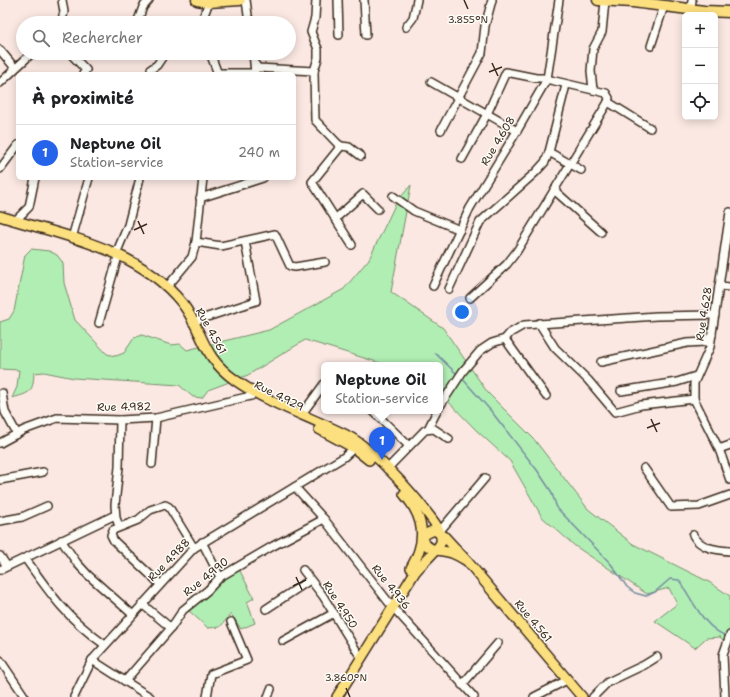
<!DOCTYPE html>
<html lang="fr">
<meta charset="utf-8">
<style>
body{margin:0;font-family:"Shantell Sans",sans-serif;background:#f2f2f2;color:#202124}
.controls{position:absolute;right:12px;top:12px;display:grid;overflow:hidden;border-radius:6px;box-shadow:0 2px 10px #0003}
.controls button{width:36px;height:36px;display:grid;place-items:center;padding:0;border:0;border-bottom:1px solid #e0e0e0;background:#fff;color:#202124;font:20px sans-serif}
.you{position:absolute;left:462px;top:312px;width:14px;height:14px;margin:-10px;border:3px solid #fff;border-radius:50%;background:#1a73e8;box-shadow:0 0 0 6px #1a73e833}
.badge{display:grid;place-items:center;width:26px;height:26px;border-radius:50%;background:#2563eb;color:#fff;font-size:13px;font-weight:700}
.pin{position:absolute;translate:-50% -33px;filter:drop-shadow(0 1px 2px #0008)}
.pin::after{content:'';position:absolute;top:21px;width:14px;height:12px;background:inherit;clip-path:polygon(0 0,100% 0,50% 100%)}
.popup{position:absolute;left:321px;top:362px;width:122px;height:52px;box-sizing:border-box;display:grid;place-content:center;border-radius:6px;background:#fff;filter:drop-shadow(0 1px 3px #0005);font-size:13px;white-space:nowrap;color:#757577}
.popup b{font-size:15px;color:#202124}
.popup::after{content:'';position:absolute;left:50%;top:100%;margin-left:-8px;border:8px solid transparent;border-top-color:#fff}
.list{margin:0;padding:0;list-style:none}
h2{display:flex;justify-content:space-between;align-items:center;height:52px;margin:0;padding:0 16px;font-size:17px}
h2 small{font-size:13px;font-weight:400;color:#757577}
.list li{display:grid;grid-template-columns:26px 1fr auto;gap:12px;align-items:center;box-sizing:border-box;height:56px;padding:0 16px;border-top:1px solid #e0e0e0}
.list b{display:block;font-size:15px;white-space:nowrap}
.list p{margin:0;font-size:13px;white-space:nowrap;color:#757577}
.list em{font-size:13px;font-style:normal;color:#757577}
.icon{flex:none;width:22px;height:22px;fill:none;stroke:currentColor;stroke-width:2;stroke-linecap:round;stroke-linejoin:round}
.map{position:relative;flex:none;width:730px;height:697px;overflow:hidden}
.search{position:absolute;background:#fff;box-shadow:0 2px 10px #0003;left:16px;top:16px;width:280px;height:44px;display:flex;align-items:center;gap:10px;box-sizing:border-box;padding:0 14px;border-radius:22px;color:#757577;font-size:15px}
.panel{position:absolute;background:#fff;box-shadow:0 2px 10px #0003;left:16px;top:72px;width:280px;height:108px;border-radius:6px}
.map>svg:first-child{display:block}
</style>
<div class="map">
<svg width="730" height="697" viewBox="0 0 730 697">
<rect width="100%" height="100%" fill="#fbe8e2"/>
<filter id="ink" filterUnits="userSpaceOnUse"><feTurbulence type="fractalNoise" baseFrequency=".025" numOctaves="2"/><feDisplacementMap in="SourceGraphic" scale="8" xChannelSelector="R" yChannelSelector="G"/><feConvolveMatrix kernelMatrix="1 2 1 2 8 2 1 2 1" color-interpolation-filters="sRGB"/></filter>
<g filter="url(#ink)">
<g fill="#b1eeb4" stroke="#768c69">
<path d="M411 185 391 292 443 328 488 393 533 438 588 509 633 544 709 582 730 596V647L720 637 706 638 695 648 655 621 677 604 669 588 647 594 575 546 542 517 510 461 476 430 440 393V365H387L305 340 248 375 208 390 202 398 193 397 179 385 74 378 44 372 34 373C33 393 30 393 12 398L17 387 19 370 0 369V322L9 319 14 311 25 255 31 249 49 251 57 255 63 263 64 283 75 320 107 354 116 356 124 353 134 338 142 335 171 345 180 344 187 350 269 330 344 289 369 259 396 203Z"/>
<polygon points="239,569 254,598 247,602 255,623 241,629 231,614 220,627 208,628 188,610 207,597 219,581"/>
</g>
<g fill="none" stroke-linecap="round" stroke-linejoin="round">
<g stroke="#748ca0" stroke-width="1.5">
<polyline points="435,353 458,375"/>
<path d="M461 377 491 411 537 470 551 491 557 508 611 564 627 587 635 593 646 596 655 592 670 579 679 580C692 599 704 629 727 636"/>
</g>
<g stroke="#3b2a1e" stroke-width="10">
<g id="minor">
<polyline points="246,0 249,23"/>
<polyline points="316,0 315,18 311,32 318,49 318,58 314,71 315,120 337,143 341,146 349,147 361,156"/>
<polyline points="338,0 339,35"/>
<polyline points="364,0 366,35"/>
<polyline points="691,9 692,0"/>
<polyline points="61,23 64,12 62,0"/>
<polyline points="137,23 143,7 149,0"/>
<polyline points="201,23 209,2"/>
<polyline points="406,27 413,18 417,0"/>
<polyline points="651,46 664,6"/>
<polyline points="0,50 15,68"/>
<polyline points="70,53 86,70 83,74"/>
<polyline points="210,53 218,74"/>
<polyline points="255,64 258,68 314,71"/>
<polyline points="151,69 157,65 165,53"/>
<polyline points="217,73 255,73 253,53"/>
<polyline points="431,82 517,131"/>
<polyline points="0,83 32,53"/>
<polyline points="593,90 591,71 593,49 602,32 605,1"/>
<polyline points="608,102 650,128"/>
<polyline points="441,130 482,53 485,26 492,0"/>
<polyline points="341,146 312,182 352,245"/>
<polyline points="549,152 581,170"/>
<polyline points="462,159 487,114 506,72 536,78 542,78 606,93 609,98 608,102 517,251 507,264 470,298"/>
<polyline points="0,169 18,145"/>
<polyline points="554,190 601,232"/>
<polyline points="393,196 414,211 460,230"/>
<polyline points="200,198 263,178"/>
<polyline points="730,212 710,347 694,383 694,399 719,449 730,480"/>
<polyline points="335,219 363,194 378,209"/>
<polyline points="15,221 29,207 35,178"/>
<polyline points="72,238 89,178"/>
<polyline points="196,242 221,246 275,234 290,266 295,267 325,262"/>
<polyline points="116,254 128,225 140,178"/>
<polyline points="433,286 470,208 517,131 547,79 559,0"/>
<polyline points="719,286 730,287"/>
<polyline points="167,287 192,257 196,242 203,178"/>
<polyline points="449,289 480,222 536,172 545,162 549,152 566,85"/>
<polyline points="192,322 256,301 245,241"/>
<polyline points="99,323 117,260"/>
<polyline points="539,323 555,348 588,380 615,412 641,405 694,399"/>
<polyline points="505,339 546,396"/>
<polyline points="601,362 687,343 705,342 712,335"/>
<polyline points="621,391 677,382 696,376"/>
<polyline points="2,393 5,412 17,434"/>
<polyline points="440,406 463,371 480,351 492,343 505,339 510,333 524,325 657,316 715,315"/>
<polyline points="373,411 409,446"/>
<polyline points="302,414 324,384"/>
<polyline points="428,429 437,411"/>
<polyline points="0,443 24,430 57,418 120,420 156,418 251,396"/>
<polyline points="719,449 730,445"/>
<polyline points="152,464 156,418"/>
<polyline points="644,468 671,507 699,506 730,495"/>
<polyline points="387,469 425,430 434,429 449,439"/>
<polyline points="0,480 43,472"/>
<polyline points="295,487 324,519 390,604 474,697"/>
<polyline points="0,521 22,517 47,506"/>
<polyline points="119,526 116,518 115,505 119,467 120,420"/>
<polyline points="439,532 485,478"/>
<path d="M693 535C700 548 715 550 730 551"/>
<polyline points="61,540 77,563 88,575 132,614"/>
<polyline points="202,542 220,577"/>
<polyline points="0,556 7,566"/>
<path d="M25 558C51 595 67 618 105 645"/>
<polyline points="0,570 115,515"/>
<polyline points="303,570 323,596 358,653"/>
<polyline points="160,584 114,541 111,535 113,530 138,520 150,510 165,505 169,507 194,548"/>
<polyline points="142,604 171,628"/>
<polyline points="266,609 310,580"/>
<polyline points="283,641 334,613"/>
<polyline points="0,660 25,697"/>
<polyline points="92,660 150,697"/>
<polyline points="125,681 171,628 183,610 208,590 220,577 273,546 324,519"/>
<polyline points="462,685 498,643"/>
<polyline points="74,697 92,660 194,548 344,457 354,448"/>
<polyline points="207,697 211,674 247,660 231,622"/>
<polyline points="268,697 271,689"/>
<polyline points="534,697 567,680"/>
<polyline points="593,697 608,682 644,665 657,657"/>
<polyline points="725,697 723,655 730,635"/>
</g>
</g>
<g stroke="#3b2a1e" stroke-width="12">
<g id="major">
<path d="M0 216C64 236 138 248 182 303 204 332 201 356 235 380 269 404 311 417 348 436 370 447 409 489 425 510 431 519 443 530 441 542 439 549 421 564 415 572L337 697"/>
<polyline points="319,429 354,448 369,460"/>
<path d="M404 494C425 518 427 541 411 568"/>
<path d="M467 561C462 558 457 555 452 553 440 549 429 553 422 539L424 535 434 530 444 536 467 561 582 697"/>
</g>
</g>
<g stroke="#3b2a1e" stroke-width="13">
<g id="highway">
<polyline points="197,0 209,2 240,0"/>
<polyline points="598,0 633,2 704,11 730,12"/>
</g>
</g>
<use href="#minor" stroke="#fdfcf7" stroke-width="7"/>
<use href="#major" stroke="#fce080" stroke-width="9"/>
<use href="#highway" stroke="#fce080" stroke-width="10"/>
</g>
</g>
<path fill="none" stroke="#3b2a1e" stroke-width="1.5" d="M464 0 468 9M492 63 498 76M489 72 502 67M138 221 144 234M134 230 147 224M651 419 657 432M647 428 660 423M296 577 302 590M293 586 306 580M346 688 350 697"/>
<g text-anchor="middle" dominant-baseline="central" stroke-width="3" stroke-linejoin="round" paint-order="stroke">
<g font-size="11" fill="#3b2a1e" stroke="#fdfcf7">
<text transform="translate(498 141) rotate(-59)">Rue 4.608</text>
<text transform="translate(704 314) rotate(-81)">Rue 4.628</text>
<text transform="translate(211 331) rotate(61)">Rue 4.561</text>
<text transform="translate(279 396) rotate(27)">Rue 4.929</text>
<text transform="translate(124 407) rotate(-1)">Rue 4.982</text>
<text transform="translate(169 560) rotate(-46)">Rue 4.988</text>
<text transform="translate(206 577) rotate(-39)">Rue 4.990</text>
<text transform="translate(391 587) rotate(51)">Rue 4.936</text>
<text transform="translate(340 605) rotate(57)">Rue 4.950</text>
<text transform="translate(533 621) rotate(50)">Rue 4.561</text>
</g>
</g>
<g font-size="10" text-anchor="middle" fill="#3b2a1e" stroke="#fdfcf7" stroke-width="3" stroke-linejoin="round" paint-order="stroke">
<text x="468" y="23">3.855°N</text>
<text x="346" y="681">3.860°N</text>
</g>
</svg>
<div class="controls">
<button>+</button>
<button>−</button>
<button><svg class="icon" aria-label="locate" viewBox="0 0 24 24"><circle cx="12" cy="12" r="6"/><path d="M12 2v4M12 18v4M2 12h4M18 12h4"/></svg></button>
</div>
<div class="you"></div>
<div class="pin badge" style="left:382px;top:460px">1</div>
<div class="popup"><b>Neptune Oil</b>Station-service</div>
<div class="search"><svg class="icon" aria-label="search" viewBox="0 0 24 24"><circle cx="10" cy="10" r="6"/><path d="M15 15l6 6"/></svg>Rechercher</div>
<section class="panel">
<h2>À proximité<small></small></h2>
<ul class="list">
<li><span class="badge">1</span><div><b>Neptune Oil</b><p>Station-service</p></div><em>240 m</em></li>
</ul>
</section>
</div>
